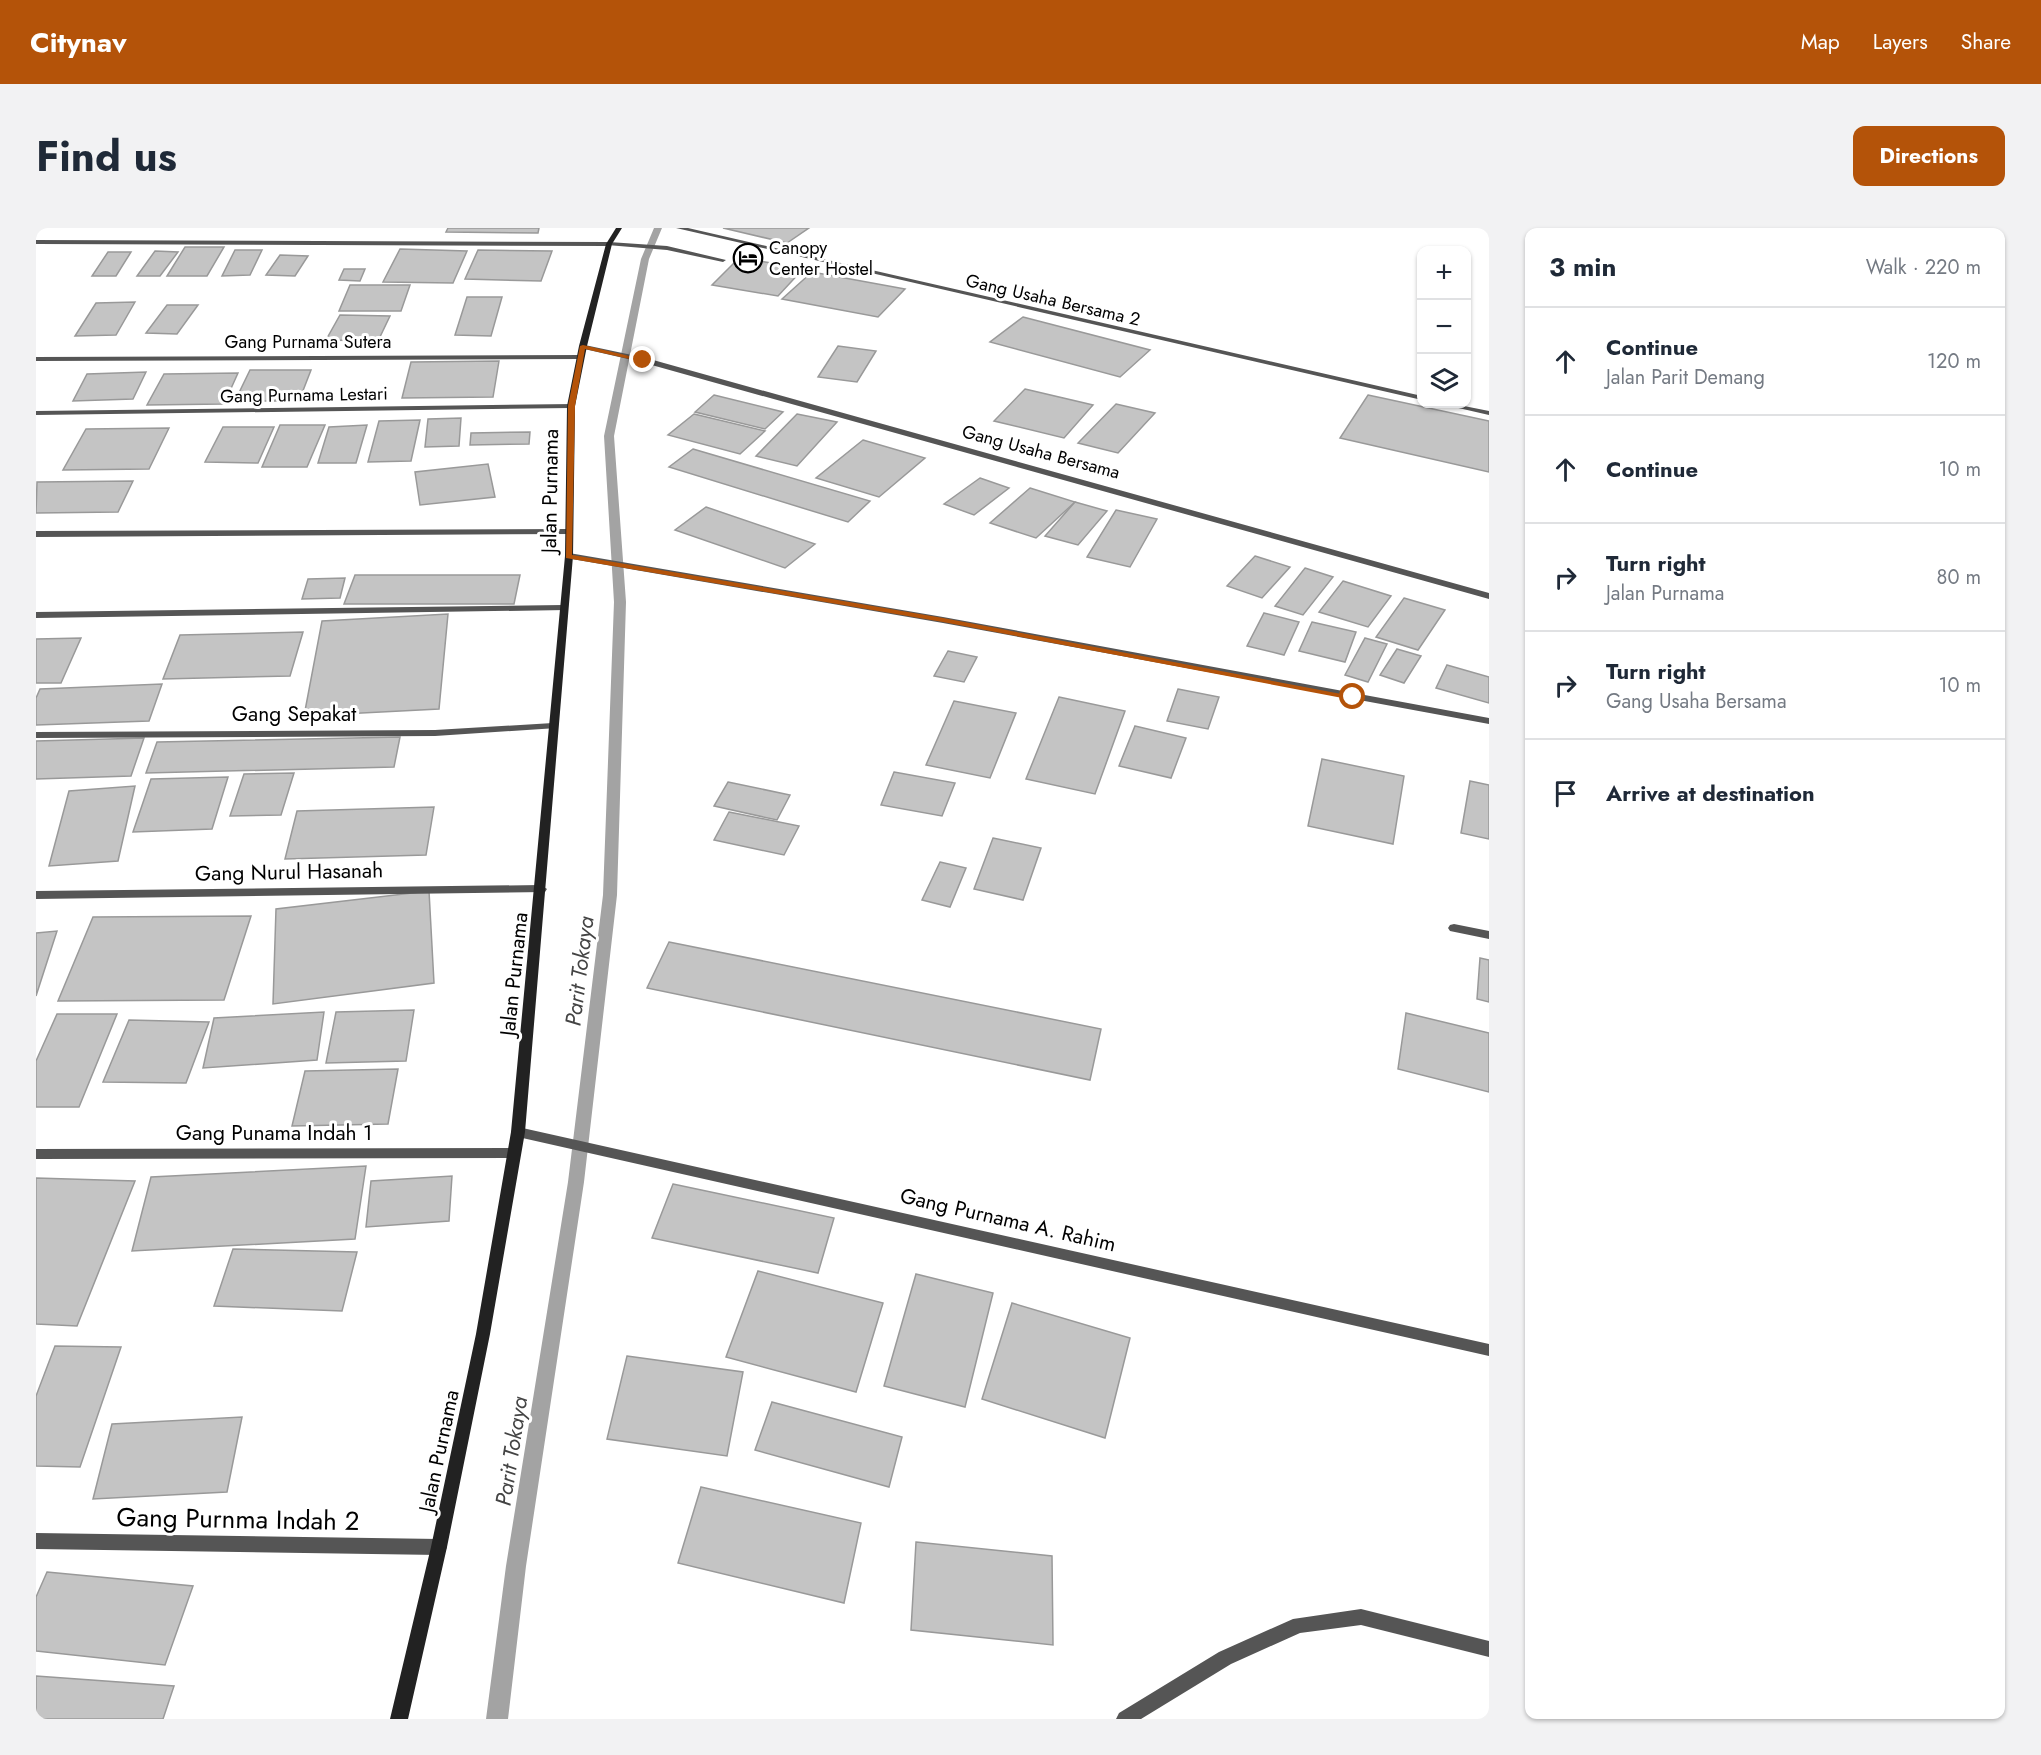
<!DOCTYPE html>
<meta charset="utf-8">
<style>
body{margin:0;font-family:Jost,sans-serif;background:#f2f2f3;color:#1f2937}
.controls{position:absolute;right:18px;top:18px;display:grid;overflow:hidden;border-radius:12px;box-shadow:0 2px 4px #0004}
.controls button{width:54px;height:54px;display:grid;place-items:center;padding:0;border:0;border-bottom:2px solid #e0e1e3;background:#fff;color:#1f2937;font:30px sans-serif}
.stop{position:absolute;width:18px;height:18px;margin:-14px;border:4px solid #b45309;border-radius:50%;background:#fff}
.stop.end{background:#b45309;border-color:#fff;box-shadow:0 2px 6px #0008}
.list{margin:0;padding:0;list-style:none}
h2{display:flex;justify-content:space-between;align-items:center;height:78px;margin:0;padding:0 24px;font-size:26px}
h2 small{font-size:20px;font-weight:400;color:#747a83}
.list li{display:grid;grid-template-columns:39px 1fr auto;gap:18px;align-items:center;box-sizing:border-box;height:108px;padding:0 24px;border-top:2px solid #e0e1e3}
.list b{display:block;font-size:22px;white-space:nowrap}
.list p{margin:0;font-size:20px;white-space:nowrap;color:#747a83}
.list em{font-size:20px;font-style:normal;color:#747a83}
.icon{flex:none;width:33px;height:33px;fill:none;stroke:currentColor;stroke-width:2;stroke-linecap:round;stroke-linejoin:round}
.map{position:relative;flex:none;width:1453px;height:1491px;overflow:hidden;border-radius:12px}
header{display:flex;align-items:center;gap:36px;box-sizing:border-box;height:84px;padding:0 30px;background:#b45309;color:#fff}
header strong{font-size:28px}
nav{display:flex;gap:33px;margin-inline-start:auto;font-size:21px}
.intro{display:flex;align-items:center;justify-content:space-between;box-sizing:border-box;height:144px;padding:0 36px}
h1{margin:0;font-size:42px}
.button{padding:15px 27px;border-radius:12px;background:#b45309;color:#fff;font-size:21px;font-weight:700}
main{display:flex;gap:36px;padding:0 36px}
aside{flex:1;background:#fff;border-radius:12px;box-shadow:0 2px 4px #0004}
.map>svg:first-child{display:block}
</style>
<header>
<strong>Citynav</strong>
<nav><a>Map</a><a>Layers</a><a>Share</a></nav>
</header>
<div class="intro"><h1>Find us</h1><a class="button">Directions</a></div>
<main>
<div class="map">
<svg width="1453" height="1491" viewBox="0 0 1453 1491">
<rect width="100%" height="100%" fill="#fff"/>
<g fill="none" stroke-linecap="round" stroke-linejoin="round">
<polygon fill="#a3a3a3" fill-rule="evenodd" points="618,0 626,0 613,31 578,208 590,374 581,667 548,954 490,1338 472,1491 450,1491 470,1338 532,954 567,667 578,374 568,208 605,31"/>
</g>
<g fill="#c4c4c4" stroke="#999" stroke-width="1.5">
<polygon points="412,0 503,0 502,5 410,4"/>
<polygon points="687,0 773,0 751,15"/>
<polygon points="149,19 188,19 171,48 131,48"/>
<polygon points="364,21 431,23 417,55 347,54"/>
<polygon points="199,22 226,22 214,47 186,48"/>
<polygon points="442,22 516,23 505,53 429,51"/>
<polygon points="119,23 142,24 124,48 101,48"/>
<polygon points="72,24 95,24 80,48 56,48"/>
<polygon points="244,27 272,28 259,48 230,47"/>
<polygon points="703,30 768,40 742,68 676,57"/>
<polygon points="308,41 329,41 324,53 303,52"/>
<polygon points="776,44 869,61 842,89 746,71"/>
<polygon points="314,57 374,57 365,83 303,83"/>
<polygon points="431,69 466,69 455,108 419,107"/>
<polygon points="99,74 80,107 39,108 60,75"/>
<polygon points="131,77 162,77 141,106 110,105"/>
<polygon points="304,87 354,88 342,113 290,112"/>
<polygon points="987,89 1114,122 1084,149 954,114"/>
<polygon points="802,118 840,123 821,154 782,149"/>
<polygon points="463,133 457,169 366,170 375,134"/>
<polygon points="214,142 275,142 263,173 199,173"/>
<polygon points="110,144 97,171 37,173 51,146"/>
<polygon points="202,145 188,176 111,177 128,146"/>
<polygon points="989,161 1057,177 1028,210 958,193"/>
<polygon points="678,167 747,184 729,201 659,184"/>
<polygon points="1332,167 1453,193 1453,244 1304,210"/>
<polygon points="1080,176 1119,185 1082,225 1042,215"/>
<polygon points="658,186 729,203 704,226 632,207"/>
<polygon points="761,186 801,194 761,238 720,228"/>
<polygon points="425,190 423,218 389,219 392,191"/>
<polygon points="384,192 375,233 332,234 343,193"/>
<polygon points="244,197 289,197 271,239 226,239"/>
<polygon points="331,197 320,235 282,235 293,199"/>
<polygon points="187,199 238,199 222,235 169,234"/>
<polygon points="133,200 113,241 27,242 50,201"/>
<polygon points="494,204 493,216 434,217 435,205"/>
<polygon points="827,212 889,230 843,269 780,250"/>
<polygon points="657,221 834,273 812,294 633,239"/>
<polygon points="452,236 459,269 384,277 379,244"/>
<polygon points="944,250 973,260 938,287 908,276"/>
<polygon points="97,253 82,284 0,285 1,254"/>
<polygon points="994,260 1039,274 1000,310 954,295"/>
<polygon points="1039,274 1071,283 1042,317 1009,308"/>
<polygon points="670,279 779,316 749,340 639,302"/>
<polygon points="1080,282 1121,291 1094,339 1051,329"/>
<polygon points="1219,328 1254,339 1226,370 1191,358"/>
<polygon points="1269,340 1297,349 1267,387 1239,378"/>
<polygon points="319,347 484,347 478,376 308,376"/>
<polygon points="309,350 304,370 266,371 272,351"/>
<polygon points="1307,353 1355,368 1332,399 1283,384"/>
<polygon points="1368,370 1409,382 1382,422 1340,409"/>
<polygon points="1228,385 1263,394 1248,427 1211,418"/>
<polygon points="412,386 403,481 268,488 286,393"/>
<polygon points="1276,394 1320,404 1309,434 1263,423"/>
<polygon points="267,404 254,448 127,451 144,407"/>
<polygon points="45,410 25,455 0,455 0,411"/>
<polygon points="1329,410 1351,416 1332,454 1309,447"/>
<polygon points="1361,421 1385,428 1368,455 1344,447"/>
<polygon points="912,423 941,429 928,454 898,448"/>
<polygon points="1411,437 1453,449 1453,475 1400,460"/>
<polygon points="126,456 113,493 0,497 0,470 4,461"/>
<polygon points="1142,461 1183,469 1172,501 1131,493"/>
<polygon points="1023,469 1089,483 1059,566 990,551"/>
<polygon points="918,473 980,485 954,550 890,537"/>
<polygon points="1099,498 1150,510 1135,550 1083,538"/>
<polygon points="364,509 358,539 110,545 121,514"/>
<polygon points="108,510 95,548 0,551 0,513"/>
<polygon points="1286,531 1368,548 1357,616 1272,598"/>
<polygon points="858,544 919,555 906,588 845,577"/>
<polygon points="258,545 245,587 194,588 208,546"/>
<polygon points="192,549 176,601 97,604 115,551"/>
<polygon points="1434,553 1453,557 1453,611 1425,605"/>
<polygon points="692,554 754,567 741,592 678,578"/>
<polygon points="99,558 82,633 13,638 33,563"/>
<polygon points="398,579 390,627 249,631 261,583"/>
<polygon points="693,584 763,598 748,627 678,612"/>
<polygon points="957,610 1005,620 987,672 938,661"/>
<polygon points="904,634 930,640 914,679 886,672"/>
<polygon points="393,663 398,755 237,776 240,681"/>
<polygon points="215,688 188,772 22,773 57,689"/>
<polygon points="21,703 0,768 0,705"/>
<polygon points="633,714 1065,801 1054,852 611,760"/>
<polygon points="1444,730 1453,732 1453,774 1441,771"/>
<polygon points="378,782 370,833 290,835 300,784"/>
<polygon points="288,784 281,832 167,840 178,790"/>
<polygon points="1370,785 1453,805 1453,864 1362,841"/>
<polygon points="21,786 81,786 43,879 0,879 0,833"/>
<polygon points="93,792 173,794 150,855 67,854"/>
<polygon points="362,841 352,896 256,898 269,843"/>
<polygon points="330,938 319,1011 96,1023 115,949"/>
<polygon points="416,948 413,993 330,999 335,953"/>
<polygon points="0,950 99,953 41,1098 0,1096"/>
<polygon points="637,956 798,990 782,1045 616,1010"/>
<polygon points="197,1021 321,1024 306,1083 178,1078"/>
<polygon points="722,1043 847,1075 820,1164 690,1129"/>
<polygon points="880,1046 957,1065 929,1179 848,1158"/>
<polygon points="976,1075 1094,1110 1069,1210 946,1171"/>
<polygon points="19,1118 85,1119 44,1239 0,1238 0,1168"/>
<polygon points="591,1128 707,1144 691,1228 571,1211"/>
<polygon points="736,1174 866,1209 853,1259 719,1222"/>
<polygon points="206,1189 191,1264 57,1271 76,1196"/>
<polygon points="665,1259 825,1295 808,1375 642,1335"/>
<polygon points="880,1314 1016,1328 1017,1417 875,1402"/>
<polygon points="11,1344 157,1358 129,1437 0,1423 0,1369"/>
<polygon points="0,1448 138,1458 127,1491 0,1491"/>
</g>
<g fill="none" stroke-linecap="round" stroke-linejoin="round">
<polygon fill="#555" fill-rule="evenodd" points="573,14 631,18 690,32 687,34 631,22 571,17 570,16"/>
<g fill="#555" fill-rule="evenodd">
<polygon points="640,0 652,0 1386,168 1386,172"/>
<polygon points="0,12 573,14 576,16 573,18 0,16"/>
<polygon points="544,116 610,130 1453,365 1453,371 605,134 544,120"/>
<polygon points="547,127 547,131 544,131 0,133 0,129"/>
<polygon points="538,176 539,178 535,180 0,187 0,183"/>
<polygon points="1405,176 1418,176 1453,183 1453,187"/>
<polygon points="533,301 537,304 536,306 0,309 0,303"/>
<polygon points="533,325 907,389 1453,490 1453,496 907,395 530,330 530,326"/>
<polygon points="527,377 532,380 530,382 0,390 0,384"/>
<polygon points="517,495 522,498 521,500 399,508 0,510 0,504 399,502"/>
<polygon points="505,657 511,661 509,664 0,671 0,663"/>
<polygon points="1418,696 1453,703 1453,711 1414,703 1412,700 1414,697"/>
<polygon points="482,899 1453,1116 1453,1128 482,909 477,908 475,904 477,900"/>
<polygon points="476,920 481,921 483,925 481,929 476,930 0,931 0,921"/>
<polygon points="0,1305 403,1311 409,1314 411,1319 409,1324 403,1327 0,1321"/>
<polygon points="1325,1381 1453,1413 1453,1429 1325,1397 1264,1405 1195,1436 1105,1491 1080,1491 1083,1485 1183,1424 1257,1391"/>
</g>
<polygon fill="#222" fill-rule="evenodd" points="580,0 586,0 576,16 551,118 539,178 537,328 489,904 454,1106 411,1319 372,1491 354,1491 395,1319 440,1106 475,904 529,328 531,178 543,118 570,16"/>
</g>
<polygon fill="#b45309" points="547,117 610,132 607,134 549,121 539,178 536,327 907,390 1321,469 1317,472 907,394 530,330 532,178 544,118"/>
<defs>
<g id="hotel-ring" transform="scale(1.5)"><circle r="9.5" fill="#fff" stroke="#000" stroke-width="1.5"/><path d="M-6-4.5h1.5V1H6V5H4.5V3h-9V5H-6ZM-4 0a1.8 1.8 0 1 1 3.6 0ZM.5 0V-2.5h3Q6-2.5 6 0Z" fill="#000"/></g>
</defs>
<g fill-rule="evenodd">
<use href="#hotel-ring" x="712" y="30"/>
</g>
<g text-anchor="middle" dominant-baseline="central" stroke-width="6" stroke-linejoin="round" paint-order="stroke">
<g font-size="18" fill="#000" stroke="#fff" text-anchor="start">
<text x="733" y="20">Canopy<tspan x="733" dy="21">Center Hostel</tspan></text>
</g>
<g font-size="18" fill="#000" stroke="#fff">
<text transform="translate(1017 72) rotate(13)">Gang Usaha Bersama 2</text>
<text x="272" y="114">Gang Purnama Sutera</text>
<text transform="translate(268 167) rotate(-1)">Gang Purnama Lestari</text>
<text transform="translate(1005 224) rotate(15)">Gang Usaha Bersama</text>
</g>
<g font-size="21" fill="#000" stroke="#fff">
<text transform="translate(514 263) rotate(-89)">Jalan Purnama</text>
<text x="258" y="486">Gang Sepakat</text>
<text transform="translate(253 644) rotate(-1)">Gang Nurul Hasanah</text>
<text transform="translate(478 746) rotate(-84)">Jalan Purnama</text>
<text x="238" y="905">Gang Punama Indah 1</text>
<text transform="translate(972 992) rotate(13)">Gang Purnama A. Rahim</text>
<text transform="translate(403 1223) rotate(-78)">Jalan Purnama</text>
</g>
<g font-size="22" font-style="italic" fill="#444" stroke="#fff">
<text transform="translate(543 743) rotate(-83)">Parit Tokaya</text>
<text transform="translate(475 1223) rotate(-81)">Parit Tokaya</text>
</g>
<g font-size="26" fill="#000" stroke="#fff">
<text transform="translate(202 1291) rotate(1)">Gang Purnma Indah 2</text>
</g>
</g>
</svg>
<div class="controls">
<button>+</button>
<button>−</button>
<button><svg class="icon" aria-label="layers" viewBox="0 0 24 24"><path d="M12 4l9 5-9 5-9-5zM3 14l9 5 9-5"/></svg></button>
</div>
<div class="stop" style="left:1317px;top:469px"></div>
<div class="stop end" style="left:607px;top:132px"></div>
</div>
<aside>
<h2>3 min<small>Walk · 220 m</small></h2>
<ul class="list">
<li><svg class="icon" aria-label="ahead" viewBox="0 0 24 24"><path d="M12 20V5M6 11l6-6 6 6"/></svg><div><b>Continue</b><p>Jalan Parit Demang</p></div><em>120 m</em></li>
<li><svg class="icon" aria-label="ahead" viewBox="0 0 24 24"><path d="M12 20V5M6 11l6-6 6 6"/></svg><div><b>Continue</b></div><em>10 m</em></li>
<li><svg class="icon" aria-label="right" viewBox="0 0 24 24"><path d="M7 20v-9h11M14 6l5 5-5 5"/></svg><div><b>Turn right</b><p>Jalan Purnama</p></div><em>80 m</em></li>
<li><svg class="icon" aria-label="right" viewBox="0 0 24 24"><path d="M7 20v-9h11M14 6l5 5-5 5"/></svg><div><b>Turn right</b><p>Gang Usaha Bersama</p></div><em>10 m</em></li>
<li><svg class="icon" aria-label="arrive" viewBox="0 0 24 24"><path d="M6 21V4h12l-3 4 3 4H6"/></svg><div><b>Arrive at destination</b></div></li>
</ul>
</aside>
</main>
